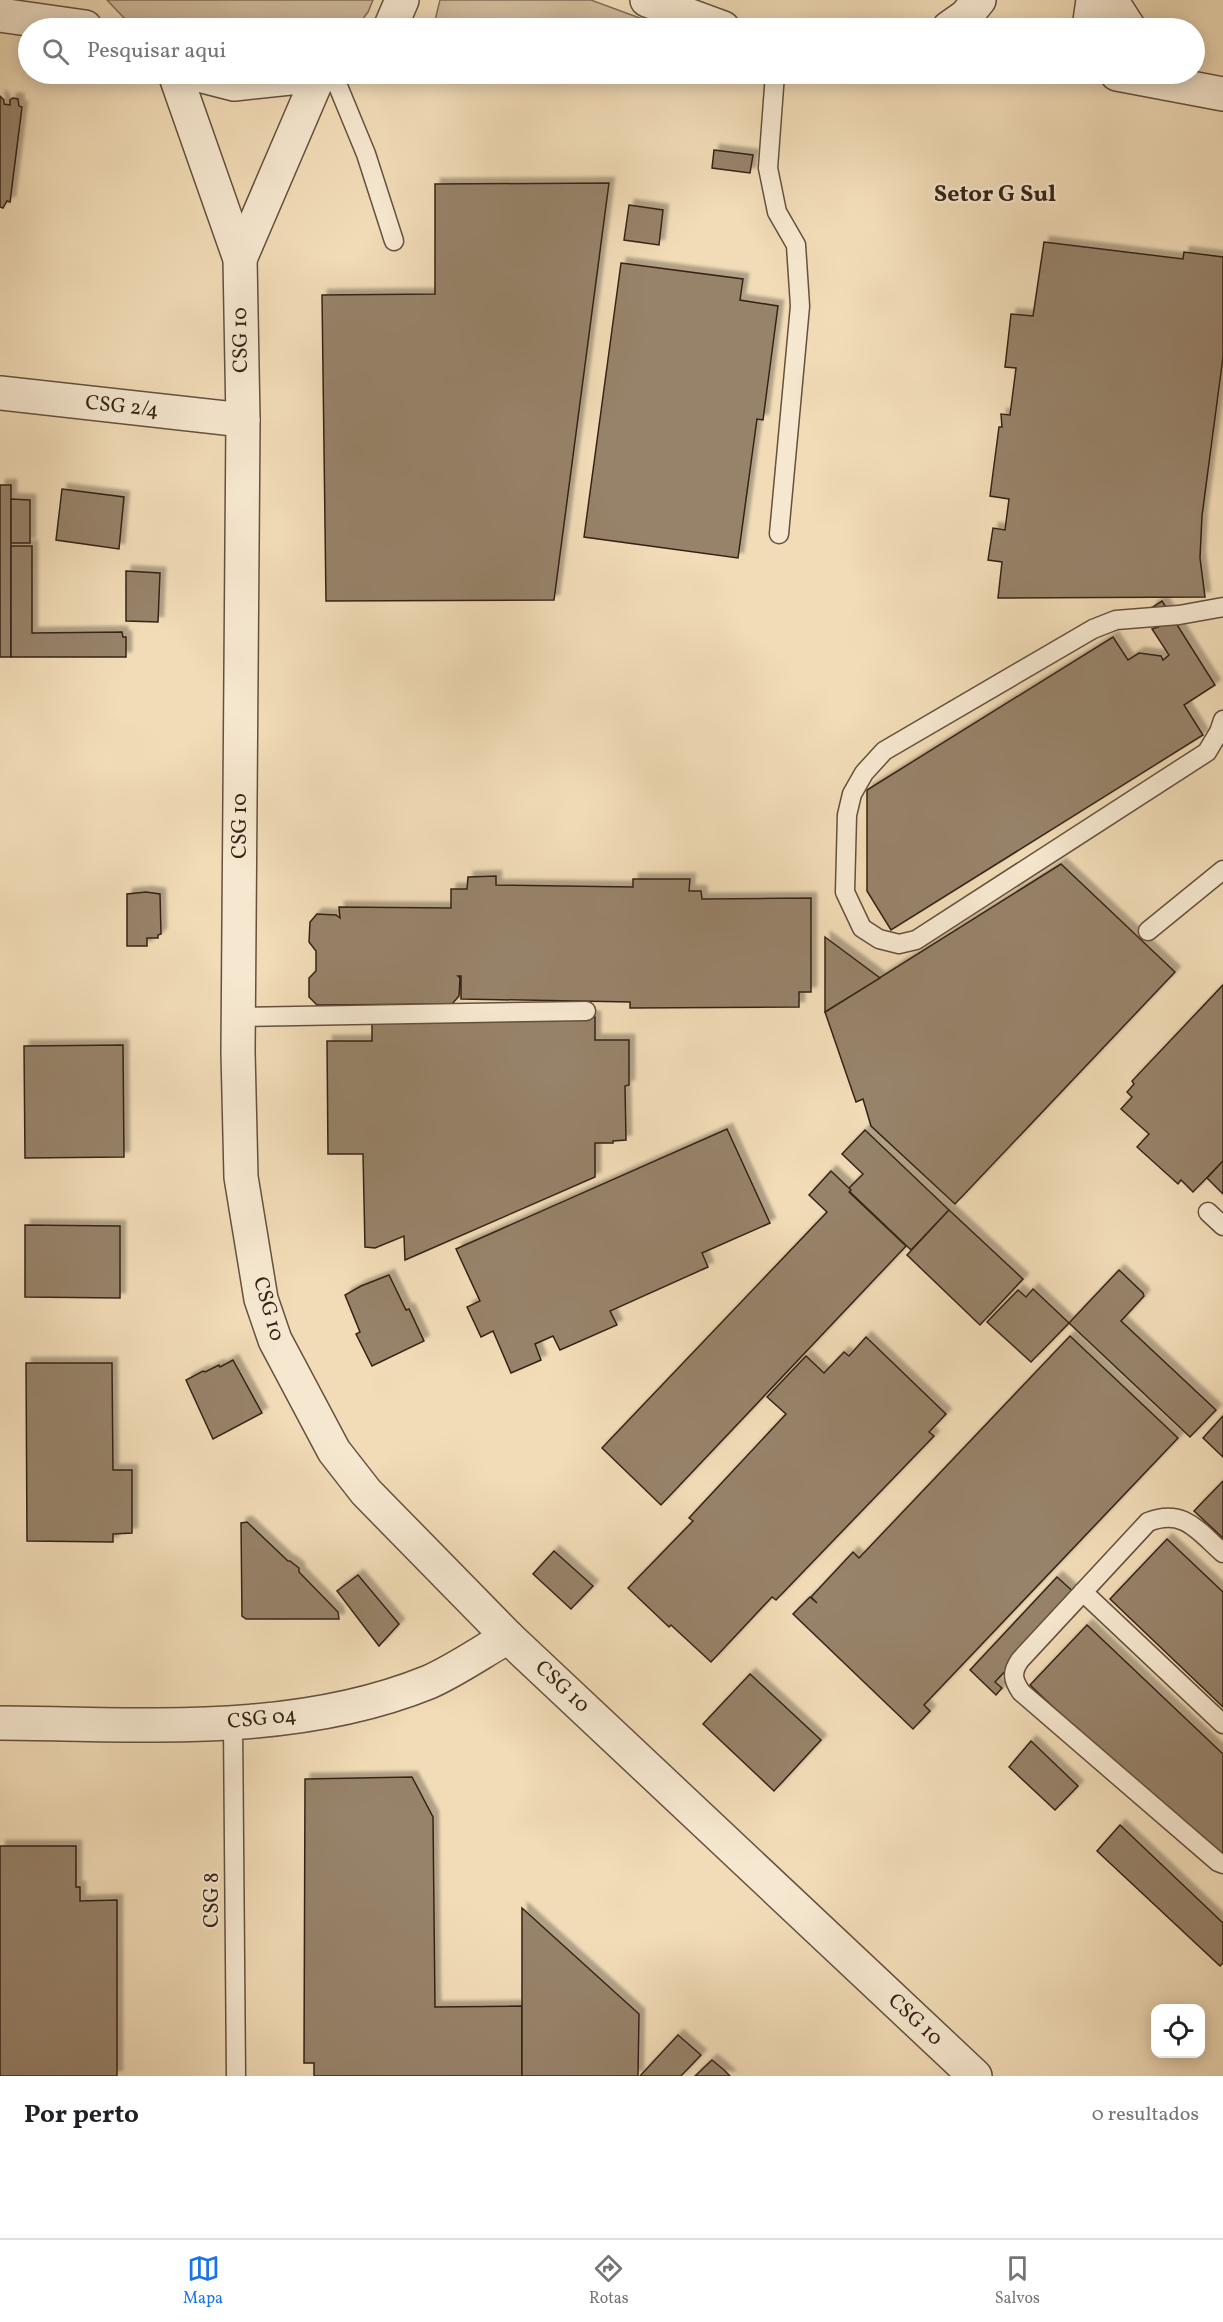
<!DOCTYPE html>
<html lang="pt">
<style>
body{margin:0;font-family:Vollkorn,serif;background:#f6f6f6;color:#202124}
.controls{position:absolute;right:18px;bottom:18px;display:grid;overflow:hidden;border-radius:12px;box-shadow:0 3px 15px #0003}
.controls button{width:54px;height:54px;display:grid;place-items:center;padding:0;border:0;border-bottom:2px solid #e0e0e0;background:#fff;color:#202124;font:30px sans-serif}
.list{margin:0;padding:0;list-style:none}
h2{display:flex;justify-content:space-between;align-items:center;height:78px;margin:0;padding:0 24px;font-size:26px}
h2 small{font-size:20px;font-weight:400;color:#757577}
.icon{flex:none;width:33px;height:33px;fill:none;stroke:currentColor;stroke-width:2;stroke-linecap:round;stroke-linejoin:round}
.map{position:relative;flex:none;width:1223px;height:2076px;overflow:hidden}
.search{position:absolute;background:#fff;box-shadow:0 3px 15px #0003;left:18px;right:18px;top:18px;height:66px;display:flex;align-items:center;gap:15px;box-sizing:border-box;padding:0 21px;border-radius:33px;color:#757577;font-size:22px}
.sheet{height:162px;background:#fff}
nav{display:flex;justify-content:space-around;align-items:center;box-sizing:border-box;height:84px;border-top:2px solid #e0e0e0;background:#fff;font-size:16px;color:#757577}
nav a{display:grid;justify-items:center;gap:3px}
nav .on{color:#1a73e8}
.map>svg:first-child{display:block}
</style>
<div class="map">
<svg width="1223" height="2076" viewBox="0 0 1223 2076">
<defs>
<filter id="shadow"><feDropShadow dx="5.5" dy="-5.5" stdDeviation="1.5" flood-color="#0004"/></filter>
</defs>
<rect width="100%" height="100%" fill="#f1dcb7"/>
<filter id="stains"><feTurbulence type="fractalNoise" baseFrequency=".00333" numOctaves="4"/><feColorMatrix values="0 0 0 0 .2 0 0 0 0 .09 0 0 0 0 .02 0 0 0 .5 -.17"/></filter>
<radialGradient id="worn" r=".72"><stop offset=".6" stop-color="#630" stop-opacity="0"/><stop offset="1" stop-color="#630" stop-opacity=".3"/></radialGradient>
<g fill="#d1bd9c" stroke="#847059" stroke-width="1.5">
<polygon points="107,0 373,0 368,12 356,28 141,28 124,18"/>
<polygon points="440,0 591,0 656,24 618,28 433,28"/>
</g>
<g fill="#97836a" stroke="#362316" stroke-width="1.5" filter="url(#shadow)">
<polygon points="0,96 4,100 4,104 10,105 10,100 13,98 18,99 19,106 22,107 10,202 7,201 3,208 0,207"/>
<polygon points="714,150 753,155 750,173 712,168"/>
<polygon points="609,183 554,600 326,601 322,295 435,294 435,184"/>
<polygon points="629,205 663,210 659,245 624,240"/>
<polygon points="1044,242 1183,259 1184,252 1223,257 1223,357 1202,516 1200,558 1205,597 998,598 1002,562 988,560 993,528 1005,530 1009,499 990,496 999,427 1002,427 1001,414 1010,415 1016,368 1005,367 1011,314 1033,316"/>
<polygon points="621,263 743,279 740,300 778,306 763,420 757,419 738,558 584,537"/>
<rect x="0" y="485" width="11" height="172"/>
<polygon points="62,489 124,497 119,549 56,540"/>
<polygon points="11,499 30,500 30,543 11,543"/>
<polygon points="11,546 32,546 32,633 122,632 123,637 126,637 126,657 11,657"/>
<polygon points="126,571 160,573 158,622 126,621"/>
<polygon points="1162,601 1215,685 1184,705 1203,735 891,930 867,891 867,790 1113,637 1128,660 1139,653 1161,656 1163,660 1169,655 1152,629 1161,626 1151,608"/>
<polygon points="1061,864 1175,972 955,1204 871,1126 863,1099 856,1102 825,1012"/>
<polygon points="496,876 496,885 633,887 633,879 690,879 689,891 701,891 702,899 811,898 811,992 799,992 799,1007 630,1008 630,1002 461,999 461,976 458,976 460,978 459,996 452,1004 317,1005 309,997 309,978 316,971 316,951 309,942 310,922 317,914 336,915 340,918 339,907 451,908 451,889 467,889 468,877"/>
<polygon points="146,892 160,894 161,934 158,935 158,938 147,938 147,946 127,946 127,894"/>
<polygon points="825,937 880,978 825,1012"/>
<polygon points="1223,985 1223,1161 1193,1192 1181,1180 1178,1184 1137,1147 1149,1134 1121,1109 1132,1097 1127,1092 1134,1084 1132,1081"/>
<polygon points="595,1017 595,1040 629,1040 629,1085 625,1086 626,1140 613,1141 613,1143 595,1143 595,1177 405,1260 404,1236 375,1248 365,1247 363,1154 328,1154 327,1041 372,1041 372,1018"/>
<polygon points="123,1045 124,1157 25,1158 24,1046"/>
<polygon points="727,1129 770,1223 702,1253 708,1267 610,1311 617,1325 560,1350 553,1336 535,1344 541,1360 511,1373 493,1331 481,1337 467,1307 480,1301 456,1249"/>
<polygon points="865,1130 949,1210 911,1250 849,1191 849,1188 863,1174 842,1154"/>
<polygon points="1223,1161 1223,1194 1207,1178"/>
<polygon points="831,1171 851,1190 849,1192 906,1246 661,1505 602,1448 827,1212 809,1195"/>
<polygon points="949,1210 1023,1279 980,1325 907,1255"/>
<polygon points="25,1225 120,1226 120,1298 25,1297"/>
<polygon points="1119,1270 1143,1293 1144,1296 1121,1321 1216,1410 1190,1437 1069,1323"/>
<polygon points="389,1275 406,1310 409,1309 424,1341 372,1366 356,1334 360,1332 345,1295 361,1286"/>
<polygon points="1033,1289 1069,1323 1031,1362 987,1322 1018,1290 1026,1297"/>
<polygon points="1070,1336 1178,1438 924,1705 930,1711 913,1729 793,1614 810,1597 817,1603 811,1597 853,1552 859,1558"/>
<polygon points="866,1337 946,1414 929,1432 934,1436 776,1600 772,1597 711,1662 671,1625 669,1627 628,1588 693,1521 689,1518 786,1414 767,1397 806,1356 824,1373 844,1352 849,1356"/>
<polygon points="233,1360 262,1413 213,1439 186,1380 203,1371 205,1372 219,1365 220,1367"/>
<polygon points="26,1363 112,1363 113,1470 132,1470 132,1533 113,1534 113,1542 27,1541"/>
<polygon points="1223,1416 1223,1457 1203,1438"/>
<polygon points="1223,1481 1223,1538 1194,1511"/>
<polygon points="247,1522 288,1561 290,1561 299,1568 299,1572 338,1612 339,1619 246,1619 242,1616 241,1523"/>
<polygon points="1167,1539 1223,1592 1223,1707 1110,1599"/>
<polygon points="554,1551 593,1586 571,1609 533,1574"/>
<polygon points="358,1575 399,1624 379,1646 337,1591"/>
<polygon points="1057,1577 1077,1595 995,1682 1002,1688 996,1695 970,1670"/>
<polygon points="1087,1625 1223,1754 1223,1868 1030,1685"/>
<polygon points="750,1674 821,1740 774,1791 703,1724"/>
<polygon points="1031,1741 1078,1786 1055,1810 1009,1767"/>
<polygon points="412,1777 433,1817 435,2007 522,2006 522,2076 314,2076 314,2063 304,2063 305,1779"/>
<polygon points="1120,1825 1223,1923 1223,1963 1220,1966 1097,1851"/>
<polygon points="0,1846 76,1846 76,1887 80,1887 80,1901 117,1900 117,2076 0,2076"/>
<polygon points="522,1908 639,2014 638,2076 522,2076"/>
<polygon points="678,2035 701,2055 681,2076 640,2076"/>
<polygon points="712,2060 724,2070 730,2076 695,2076"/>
</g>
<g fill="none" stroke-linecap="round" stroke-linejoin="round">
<g stroke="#65513e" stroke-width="21">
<g id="service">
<polyline points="333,74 366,154 394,241"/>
<polyline points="775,74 768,168 777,212 796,245 800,306 779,534"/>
<polyline points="1223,607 1179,615 1116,620 1093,629 884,751 864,773 852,794 847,815 845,892 862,928 879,939 899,944 916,940 1207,752 1219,732 1223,720"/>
<polyline points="1148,931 1223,870"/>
<polyline points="238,1017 586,1011"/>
<polyline points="1208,1212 1223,1226"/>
<path d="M1223 1553C1198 1531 1184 1508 1148 1522L1020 1660C1011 1673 1013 1680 1021 1692L1218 1862 1223 1864"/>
<polyline points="1083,1592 1223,1724"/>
<polyline points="233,1724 236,2076"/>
</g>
</g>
<g stroke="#65513e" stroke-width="36">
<g id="minor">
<polyline points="647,0 723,28"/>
<polyline points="1111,0 1129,28"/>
<polyline points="0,15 85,27"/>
<polyline points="390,28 402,0"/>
<polyline points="949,28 966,16 979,0"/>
<polyline points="1089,28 1093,0"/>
<polyline points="175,74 240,259 243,420 238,1052 241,1177 261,1299 275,1340 334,1451 366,1492 508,1637 975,2076"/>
<polyline points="195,74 234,84 328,74"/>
<polyline points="1117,74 1223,94"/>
<polyline points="240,259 319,75"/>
<polyline points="0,393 243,420"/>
<path d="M0 1723C143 1724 294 1737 429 1682 456 1670 483 1651 508 1637"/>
</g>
</g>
<use href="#service" stroke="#f6e8d0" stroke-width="18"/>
<use href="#minor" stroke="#f6e8d0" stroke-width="33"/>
</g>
<g text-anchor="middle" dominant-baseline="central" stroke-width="4.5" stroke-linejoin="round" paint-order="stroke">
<g font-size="21" fill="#362316" stroke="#f6e8d0">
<text transform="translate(241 340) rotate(-91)">CSG 10</text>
<text transform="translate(122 407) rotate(6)">CSG 2/4</text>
<text transform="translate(240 826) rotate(-90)">CSG 10</text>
<text transform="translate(268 1309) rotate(74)">CSG 10</text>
<text transform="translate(562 1687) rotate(43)">CSG 10</text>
<text transform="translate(262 1719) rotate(-6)">CSG 04</text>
<text transform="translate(212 1900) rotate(-90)">CSG 8</text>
<text transform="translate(915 2020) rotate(43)">CSG 10</text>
</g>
<g font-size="24" font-weight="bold" fill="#362316" stroke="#f6e8d0">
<text x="995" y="195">Setor G Sul</text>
</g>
</g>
<rect width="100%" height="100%" filter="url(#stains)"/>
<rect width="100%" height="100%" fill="url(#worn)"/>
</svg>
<div class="controls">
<button><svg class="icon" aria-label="locate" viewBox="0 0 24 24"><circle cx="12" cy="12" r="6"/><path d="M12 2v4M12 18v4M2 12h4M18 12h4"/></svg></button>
</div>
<div class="search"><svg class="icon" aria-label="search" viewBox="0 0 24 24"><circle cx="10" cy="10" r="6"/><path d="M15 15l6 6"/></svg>Pesquisar aqui</div>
</div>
<section class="sheet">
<h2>Por perto<small>0 resultados</small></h2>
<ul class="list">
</ul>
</section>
<nav>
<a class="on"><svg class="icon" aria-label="map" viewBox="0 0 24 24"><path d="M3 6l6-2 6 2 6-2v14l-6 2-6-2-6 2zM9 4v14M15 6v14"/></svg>Mapa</a>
<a><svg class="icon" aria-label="directions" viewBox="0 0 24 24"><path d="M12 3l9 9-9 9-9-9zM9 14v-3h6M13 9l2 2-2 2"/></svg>Rotas</a>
<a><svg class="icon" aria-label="saved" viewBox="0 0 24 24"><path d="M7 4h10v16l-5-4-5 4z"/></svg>Salvos</a>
</nav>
